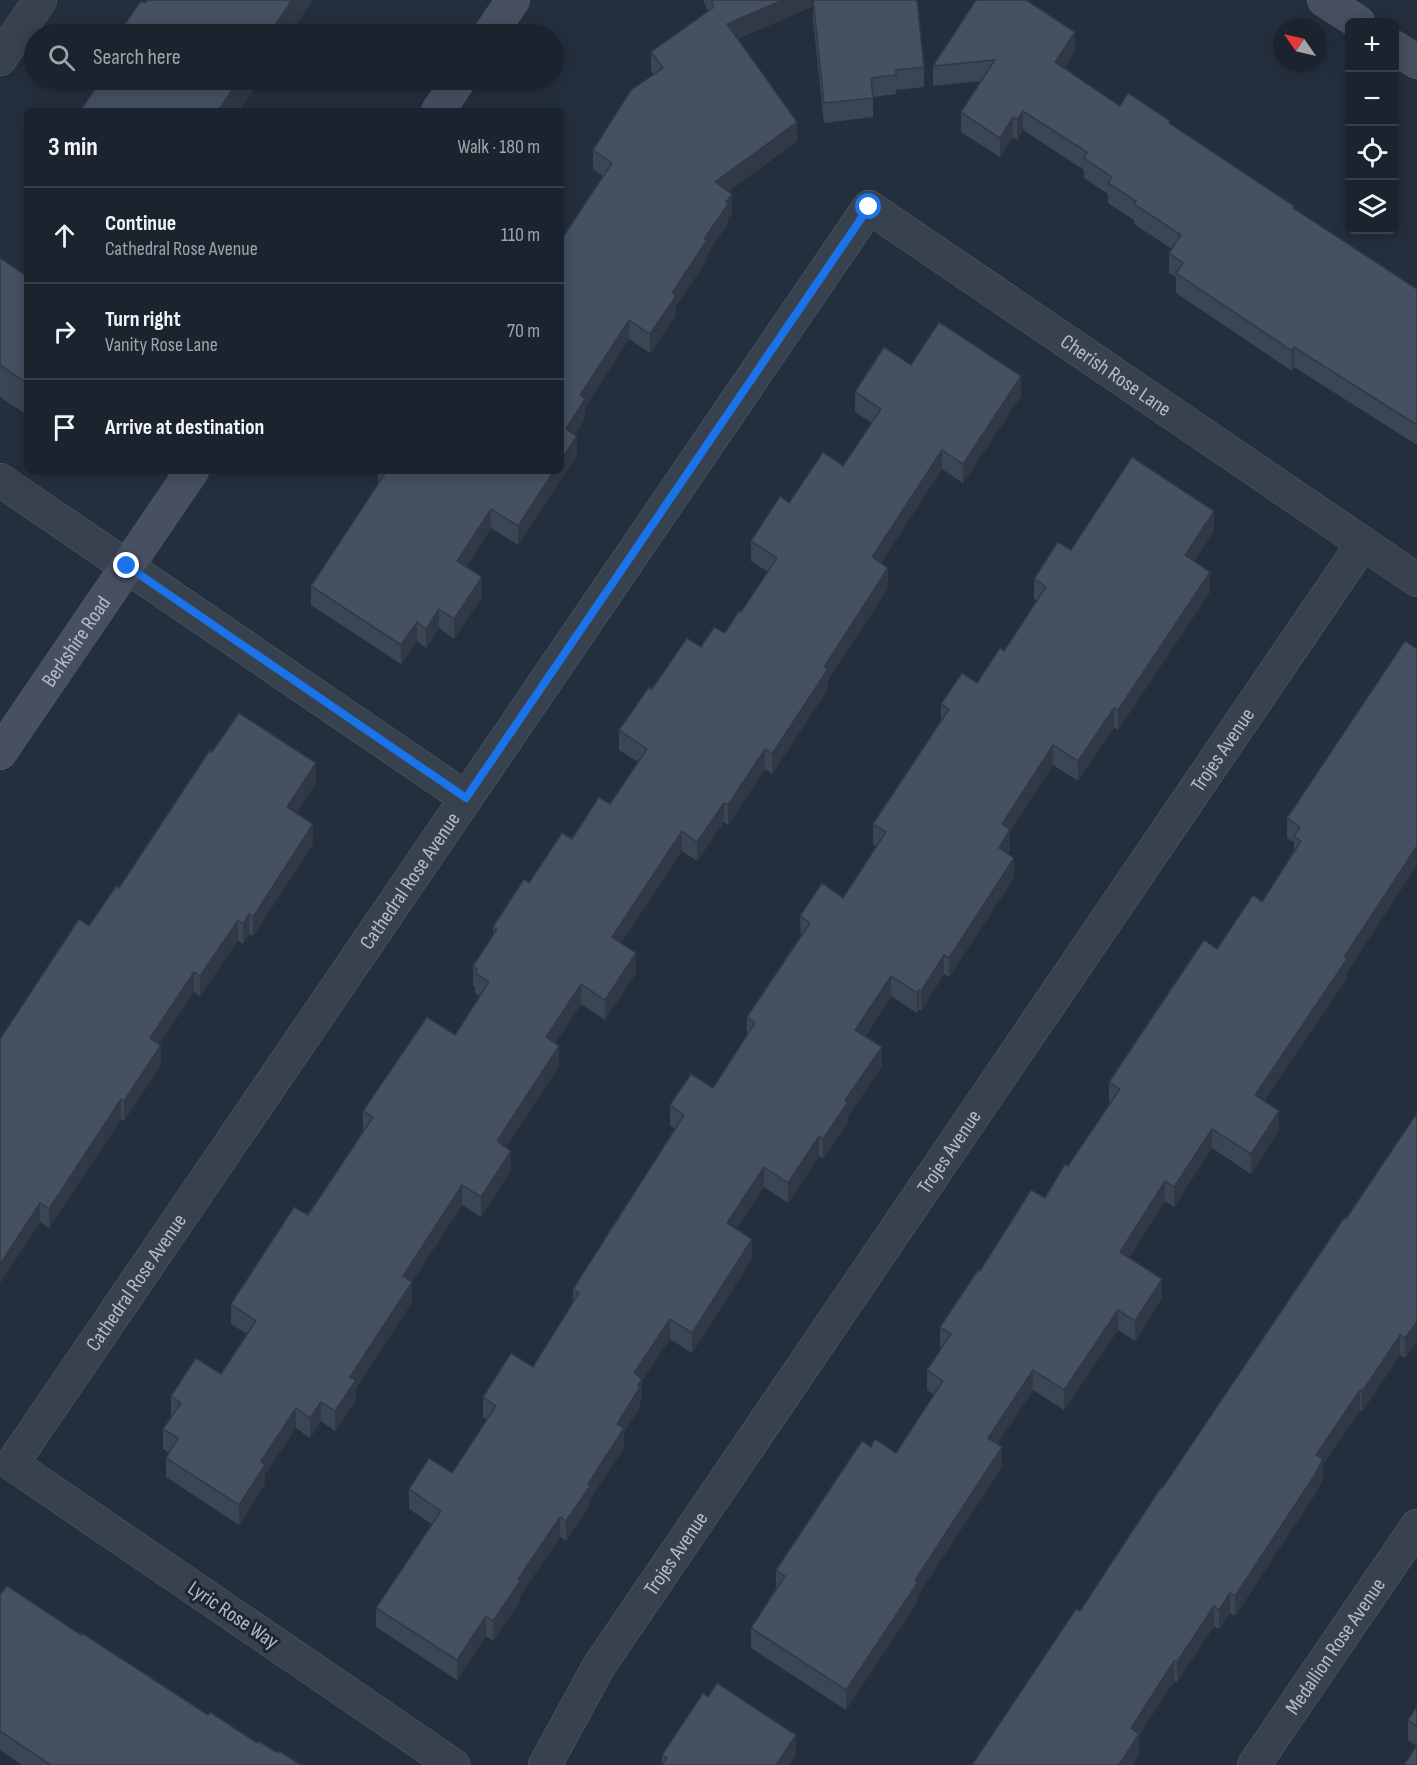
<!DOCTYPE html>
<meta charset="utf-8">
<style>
body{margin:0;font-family:"Sofia Sans Condensed",sans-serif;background:#282f3a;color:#f1f3f6}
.controls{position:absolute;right:18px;top:18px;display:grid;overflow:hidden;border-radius:9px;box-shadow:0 3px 15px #0003}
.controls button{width:54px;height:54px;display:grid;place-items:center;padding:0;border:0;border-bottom:2px solid #39404a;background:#1b232e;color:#f1f3f6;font:30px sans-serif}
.compass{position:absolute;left:1273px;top:18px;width:54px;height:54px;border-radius:50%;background:#1b232e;box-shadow:0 3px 15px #0003;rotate:304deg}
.stop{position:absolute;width:18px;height:18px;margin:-14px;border:4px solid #1a73e8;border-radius:50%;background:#fff}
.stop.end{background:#1a73e8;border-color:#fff;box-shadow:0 2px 6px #0008}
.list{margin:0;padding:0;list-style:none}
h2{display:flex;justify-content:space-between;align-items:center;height:78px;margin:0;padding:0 24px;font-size:26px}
h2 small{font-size:20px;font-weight:400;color:#a0a4aa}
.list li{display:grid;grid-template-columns:39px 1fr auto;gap:18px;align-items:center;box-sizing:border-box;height:96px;padding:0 24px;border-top:2px solid #39404a}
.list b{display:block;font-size:22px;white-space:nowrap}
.list p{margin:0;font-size:20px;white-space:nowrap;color:#a0a4aa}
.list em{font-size:20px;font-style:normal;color:#a0a4aa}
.icon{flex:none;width:33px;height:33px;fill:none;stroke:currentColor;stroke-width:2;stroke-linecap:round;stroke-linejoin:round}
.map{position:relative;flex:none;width:1417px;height:1765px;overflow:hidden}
.search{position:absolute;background:#1b232e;box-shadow:0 3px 15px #0003;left:24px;top:24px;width:540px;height:66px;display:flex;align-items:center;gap:15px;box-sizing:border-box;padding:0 21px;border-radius:33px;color:#a0a4aa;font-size:22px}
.panel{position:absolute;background:#1b232e;box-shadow:0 3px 15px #0003;left:24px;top:108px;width:540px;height:366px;border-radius:9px}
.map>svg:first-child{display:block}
</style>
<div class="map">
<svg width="1417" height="1765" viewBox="0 0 1417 1765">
<rect width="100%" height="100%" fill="#242f3e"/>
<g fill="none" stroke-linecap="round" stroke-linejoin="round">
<g stroke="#565f6c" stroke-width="34">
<g id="street">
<polyline points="0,59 40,0"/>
<polyline points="0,480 466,798"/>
<path id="s1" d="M453 1765 12 1464 869 207 1417 580"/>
<path id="s2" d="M545 1765 599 1666 1363 543"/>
<path id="s3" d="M1254 1765 1417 1526"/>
</g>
</g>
<g stroke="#565f6c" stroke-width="34">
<g id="secondary">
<polyline points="1324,0 1358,22"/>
<polyline points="490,34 513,0"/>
<polyline points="1394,47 1417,62"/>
<polyline points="438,111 459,80"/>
<path id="s4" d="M0 753 192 471"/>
</g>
</g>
<use href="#street" stroke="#38414e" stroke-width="33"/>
<use href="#secondary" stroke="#465061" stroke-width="33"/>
</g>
<g fill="#3b4654">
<polygon points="703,0 812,0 812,7 737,39 797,141 729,191 732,213 728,219 728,223 707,255 707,260 676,306 676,315 650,353 629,339 585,407 585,418 575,434 577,455 518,545 491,528 466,567 482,597 454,639 439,628 426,648 417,641 401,664 311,605 311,586 378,484 378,471 561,471 603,176 593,169 593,150 654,75 651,71 651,52 708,11"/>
<polygon points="813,0 924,67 924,87 896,90 896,94 873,97 873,117 824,123 813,20"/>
<polygon points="1075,52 1064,68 1120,106 1170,124 1294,209 1417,289 1417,445 1294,367 1292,371 1176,293 1176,277 1169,273 1169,253 1172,249 1134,224 1134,220 1108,203 1108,194 1084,178 1084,170 1023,130 1017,140 1013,137 1000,157 961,132 961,112 981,81 933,86 933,66"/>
<polygon points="0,258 27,276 27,415 0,397"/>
<polygon points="911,365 1021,396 963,483 942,469 881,563 888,588 828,680 828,689 772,774 765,769 728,825 724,822 697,861 682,851 621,943 636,973 605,1020 581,1004 555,1043 559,1066 506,1147 511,1170 481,1217 462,1205 412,1282 412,1302 356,1388 356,1400 335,1431 321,1421 310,1438 296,1428 265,1474 265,1484 239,1525 166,1477 166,1458 169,1453 163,1449 163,1429 172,1416 171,1416 171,1396 221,1374 247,1334 231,1324 231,1304 308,1215 364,1131 363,1130 363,1111 455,1035 480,996 475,993 475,987 473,985 473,966 493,935 493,927 529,883 572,839 610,804 638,762 619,750 619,730 652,689 701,647 725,633 741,612 768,572 751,561 751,541 789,503 843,466 872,423 855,412 855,392"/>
<polygon points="1214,531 1194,561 1210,592 1118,730 1114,727 1078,781 1053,765 1010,831 1010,849 1008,854 1014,878 949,977 944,974 921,1011 919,1010 917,1013 891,996 865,1036 882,1066 848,1116 848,1122 823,1159 819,1156 788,1203 764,1187 736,1229 752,1259 692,1353 670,1339 642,1380 642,1399 640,1402 640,1407 624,1432 624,1448 590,1499 590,1505 566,1541 560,1537 520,1596 520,1601 493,1641 486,1636 457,1680 376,1627 376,1608 432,1524 409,1509 409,1489 452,1473 487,1420 483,1417 483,1397 533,1367 573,1302 573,1289 675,1129 670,1125 670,1105 713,1088 747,1036 747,1017 801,937 800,916 843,898 877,846 873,844 873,824 941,720 941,704 977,683 1004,651 1037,601 1034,599 1034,579 1071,550"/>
<polygon points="1417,649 1417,865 1347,972 1347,978 1264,1101 1279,1130 1251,1174 1212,1148 1174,1207 1165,1201 1129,1258 1162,1298 1135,1341 1118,1330 1064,1410 1033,1390 997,1444 1002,1467 918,1595 918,1601 846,1710 751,1648 751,1628 776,1590 776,1570 871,1447 896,1453 934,1395 927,1390 927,1370 942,1348 940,1347 940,1327 980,1271 1045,1198 1068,1166 1111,1103 1109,1102 1109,1082 1217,949 1262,902 1294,852 1294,842 1287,838 1287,818"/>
<polygon points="212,752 316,783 296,813 313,844 253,936 249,934 243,944 238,940 200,996 194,992 159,1044 161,1065 124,1121 121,1119 49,1228 40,1222 0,1283 89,926 119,888"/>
<polygon points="1417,1113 1417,1341 1405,1358 1400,1355 1362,1412 1360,1410 1323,1465 1323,1479 1314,1496 1235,1616 1230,1613 1219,1629 1214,1626 1177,1682 1174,1681 1139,1735 1139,1754 1132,1765 972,1765 1080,1611"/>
<polygon points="0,1595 81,1635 208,1715 257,1743 301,1765 22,1765 0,1750"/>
<polygon points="1417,1706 1417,1765 1416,1746 1408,1740 1408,1720"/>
<polygon points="662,1755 796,1755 789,1765 662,1765"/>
</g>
<g fill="#303945">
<polygon points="292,0 313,0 290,34 269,34"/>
<polygon points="783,0 812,0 812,7 727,43 727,24"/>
<polygon points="1075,32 1075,52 1055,82 1055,62"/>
<polygon points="239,80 260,80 239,111 218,111"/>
<polygon points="1023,111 1023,130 1017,140 1017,120"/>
<polygon points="1013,117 1013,137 1000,157 1000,138"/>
<polygon points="797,122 797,141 715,201 715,182"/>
<polygon points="732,194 732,213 728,219 728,223 707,255 707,260 676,306 676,315 650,353 650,334 672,293"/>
<polygon points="629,320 629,339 585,407 585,418 566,448 566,429 580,395"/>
<polygon points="1294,347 1294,367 1292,371 1292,351"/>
<polygon points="1021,376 1021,396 963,483 963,464"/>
<polygon points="577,436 577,455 518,545 518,526 554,471 561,471 561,460"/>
<polygon points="942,450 942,469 872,577 872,557"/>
<polygon points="491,509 491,528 457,580 457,561"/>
<polygon points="1214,511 1214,531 1185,575 1185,555"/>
<polygon points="888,568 888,588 828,680 828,689 772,774 772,754 824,667"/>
<polygon points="1210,572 1210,592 1118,730 1118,710"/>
<polygon points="482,577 482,597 454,639 454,619"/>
<polygon points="439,609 439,628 426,648 426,629"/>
<polygon points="417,622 417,641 401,664 401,645"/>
<polygon points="1114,708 1114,727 1078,781 1078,761"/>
<polygon points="1053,745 1053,765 1010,831 1010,849 999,867 999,848 1002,824"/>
<polygon points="765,749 765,769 728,825 728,805"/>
<polygon points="316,763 316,783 287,827 287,807"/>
<polygon points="724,803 724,822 697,861 697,842"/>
<polygon points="313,824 313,844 253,936 253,917"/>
<polygon points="682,831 682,851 612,957 612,937"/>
<polygon points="1417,846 1417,865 1347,972 1347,978 1255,1114 1255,1095"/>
<polygon points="1014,858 1014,878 949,977 949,958"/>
<polygon points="249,914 249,934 243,944 243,924"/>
<polygon points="238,920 238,940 200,996 200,976"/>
<polygon points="636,953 636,973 605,1020 605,1000"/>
<polygon points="944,955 944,974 921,1011 921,991"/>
<polygon points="194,972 194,992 150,1057 150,1038"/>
<polygon points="891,976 891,996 855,1049 855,1030"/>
<polygon points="581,984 581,1004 546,1057 546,1037"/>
<polygon points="919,990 919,1010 917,1013 917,993"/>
<polygon points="161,1045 161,1065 124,1121 124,1101"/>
<polygon points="559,1046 559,1066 497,1161 497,1141"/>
<polygon points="882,1047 882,1066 848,1116 848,1122 823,1159 823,1139 845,1100"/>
<polygon points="121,1099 121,1119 49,1228 49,1209"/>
<polygon points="1279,1111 1279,1130 1251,1174 1251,1154"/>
<polygon points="1212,1129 1212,1148 1174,1207 1174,1187"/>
<polygon points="819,1136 819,1156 788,1203 788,1183"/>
<polygon points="511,1151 511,1170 481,1217 481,1197"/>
<polygon points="764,1167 764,1187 727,1243 727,1223"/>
<polygon points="1165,1181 1165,1201 1120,1272 1120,1252"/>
<polygon points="462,1185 462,1205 403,1296 403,1276"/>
<polygon points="40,1203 40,1222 0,1283 0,1264"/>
<polygon points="752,1239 752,1259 692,1353 692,1333"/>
<polygon points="1162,1279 1162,1298 1135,1341 1135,1321"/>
<polygon points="412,1282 412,1302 356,1388 356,1400 335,1431 335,1411 350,1377"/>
<polygon points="1118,1310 1118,1330 1064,1410 1064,1390"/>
<polygon points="670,1319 670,1339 642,1380 642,1399 640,1402 640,1407 624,1432 624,1448 590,1499 590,1505 566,1541 566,1521 617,1424 634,1373"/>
<polygon points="1417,1322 1417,1341 1405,1358 1405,1338"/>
<polygon points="1400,1335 1400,1355 1362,1412 1362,1392"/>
<polygon points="1033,1370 1033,1390 988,1458 988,1438"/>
<polygon points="1360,1390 1360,1410 1323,1465 1323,1479 1314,1496 1235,1616 1235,1596 1316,1455"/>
<polygon points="321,1402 321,1421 310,1438 310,1418"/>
<polygon points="296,1408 296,1428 265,1474 265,1484 239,1525 239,1505 261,1461"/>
<polygon points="1002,1447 1002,1467 918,1595 918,1601 846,1710 846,1690 915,1580"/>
<polygon points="560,1517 560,1537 520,1596 520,1601 493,1641 493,1621 518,1579"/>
<polygon points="1230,1593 1230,1613 1219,1629 1219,1610"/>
<polygon points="1214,1606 1214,1626 1177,1682 1177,1662"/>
<polygon points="486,1616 486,1636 457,1680 457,1660"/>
<polygon points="1174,1661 1174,1681 1139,1735 1139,1754 1132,1765 1119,1765 1131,1728"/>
<polygon points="796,1735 796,1755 789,1765 776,1765"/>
</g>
<g fill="#455162" stroke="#303945" stroke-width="1.5">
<polygon points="147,0 292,0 269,34 118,34 141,1 145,3"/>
<polygon points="711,0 783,0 727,24 797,122 715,182 732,194 726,202 728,204 704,239 707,240 672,293 676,296 650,334 629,320 580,395 585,399 566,429 577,436 561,460 561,240 612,163 593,150 631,90 663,68 651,52 714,7"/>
<polygon points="813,0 917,0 924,67 896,70 896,75 871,78 873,98 824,103"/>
<polygon points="976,0 1026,0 1075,32 1055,62 1120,106 1128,93 1170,121 1169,123 1294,206 1293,208 1417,289 1417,425 1294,347 1292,351 1176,273 1183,263 1169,253 1181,235 1134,204 1136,201 1108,183 1112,177 1084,158 1087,152 1023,111 1017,120 1013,117 1000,138 961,112 995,60 933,66"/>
<polygon points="101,80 239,80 218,111 80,111"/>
<polygon points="0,258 27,276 27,383 0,365"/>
<polygon points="939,322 1021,376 963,464 942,450 872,557 888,568 824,667 828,669 772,754 765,749 728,805 724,803 697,842 682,831 612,937 636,953 605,1000 581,984 546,1037 559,1046 497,1141 511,1151 481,1197 462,1185 403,1276 412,1282 350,1377 356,1380 335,1411 321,1402 310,1418 296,1408 261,1461 265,1465 239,1505 166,1458 178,1438 163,1429 181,1403 171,1396 196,1358 221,1374 256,1321 231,1304 294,1207 308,1215 373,1117 363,1111 427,1017 455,1035 489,982 475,973 477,969 473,966 497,929 493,927 524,879 529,883 562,833 572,839 599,797 610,804 647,749 619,730 649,687 652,689 687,638 701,647 714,627 725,633 739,611 741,612 777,558 751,541 780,496 789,503 823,452 843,466 881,409 855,392 884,347 911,365"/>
<polygon points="1132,457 1214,511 1185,555 1210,572 1118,710 1114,708 1078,761 1053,745 1002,824 1010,829 999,848 1014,858 949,958 944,955 921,991 919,990 917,993 891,976 855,1030 882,1047 845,1100 848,1102 823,1139 819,1136 788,1183 764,1167 727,1223 752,1239 692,1333 670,1319 634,1373 642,1379 638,1386 640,1387 617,1424 624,1428 588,1484 590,1486 566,1521 560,1517 518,1579 520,1581 493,1621 486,1616 457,1660 376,1608 441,1511 409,1489 429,1458 452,1473 496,1406 483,1397 511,1353 533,1367 579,1293 573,1289 684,1115 670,1105 691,1074 713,1088 755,1023 747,1017 810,923 800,916 822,883 843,898 886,832 873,824 949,709 941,704 962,673 977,683 1000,648 1004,651 1046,587 1034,579 1058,542 1071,550"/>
<polygon points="384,471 554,471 518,526 491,509 457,561 482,577 454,619 439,609 426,629 417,622 401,645 311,586 386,472"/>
<polygon points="1405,641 1417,649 1417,846 1344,957 1347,959 1255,1095 1279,1111 1251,1154 1212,1129 1174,1187 1165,1181 1120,1252 1162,1279 1135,1321 1118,1310 1064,1390 1033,1370 988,1438 1002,1447 915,1580 918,1582 846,1690 751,1628 785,1576 776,1570 862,1441 871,1447 875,1439 896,1453 943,1381 927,1370 951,1334 940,1327 978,1270 980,1271 1031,1190 1045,1198 1065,1164 1068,1166 1120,1089 1109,1082 1204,940 1217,949 1253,895 1262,902 1301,841 1294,837 1300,827 1287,818"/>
<polygon points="239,713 316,763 287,807 313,824 253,917 249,914 243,924 238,920 200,976 194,972 150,1038 161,1045 124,1101 121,1099 49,1209 40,1203 0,1264 0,1039 79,919 89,926 116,886 119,888 210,750 212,752"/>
<polygon points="1417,1113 1417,1322 1405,1338 1400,1335 1362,1392 1360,1390 1316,1455 1323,1459 1314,1476 1235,1596 1230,1593 1219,1610 1214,1606 1177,1662 1174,1661 1131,1728 1139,1734 1119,1765 972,1765 1076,1609 1080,1611 1162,1486 1163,1487 1344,1218 1346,1219"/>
<polygon points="7,1586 81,1635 82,1633 208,1715 210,1712 257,1743 258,1741 278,1753 279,1751 301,1765 51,1765 0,1731 0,1595"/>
<polygon points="717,1683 796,1735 776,1765 662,1765 667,1758 662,1755 703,1693 708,1697"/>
<polygon points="1417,1706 1417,1727 1408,1720"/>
<polygon points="1417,1745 1417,1765 1404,1765"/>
</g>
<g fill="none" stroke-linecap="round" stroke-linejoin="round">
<polyline stroke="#1a73e8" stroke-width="8" points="127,566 466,798 869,207"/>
</g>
<g text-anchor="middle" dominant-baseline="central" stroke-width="6" stroke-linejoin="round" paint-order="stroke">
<g font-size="21" fill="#b4bcc9" stroke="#1d2633">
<text stroke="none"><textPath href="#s1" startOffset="2354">Cherish Rose Lane</textPath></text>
<text stroke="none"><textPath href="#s4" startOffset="135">Berkshire Road</textPath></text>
<text stroke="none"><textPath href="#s2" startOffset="1221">Trojes Avenue</textPath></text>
<text stroke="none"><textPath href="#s1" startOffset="1240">Cathedral Rose Avenue</textPath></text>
<text stroke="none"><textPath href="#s2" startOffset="735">Trojes Avenue</textPath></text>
<text stroke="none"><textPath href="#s1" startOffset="754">Cathedral Rose Avenue</textPath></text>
<text stroke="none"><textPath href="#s2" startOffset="249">Trojes Avenue</textPath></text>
<text transform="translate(233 1615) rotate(34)">Lyric Rose Way</text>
<text stroke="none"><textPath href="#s3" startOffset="144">Medallion Rose Avenue</textPath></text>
</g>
</g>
</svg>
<div class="controls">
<button>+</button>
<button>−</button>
<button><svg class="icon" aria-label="locate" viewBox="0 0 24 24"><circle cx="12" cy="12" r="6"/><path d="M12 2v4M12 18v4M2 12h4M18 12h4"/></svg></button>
<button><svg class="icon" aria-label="layers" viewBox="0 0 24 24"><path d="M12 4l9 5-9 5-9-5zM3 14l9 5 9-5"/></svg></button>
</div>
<svg class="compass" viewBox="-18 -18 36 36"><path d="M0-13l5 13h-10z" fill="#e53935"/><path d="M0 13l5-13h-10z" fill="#a0a4aa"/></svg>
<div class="stop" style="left:869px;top:207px"></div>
<div class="stop end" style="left:127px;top:566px"></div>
<div class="search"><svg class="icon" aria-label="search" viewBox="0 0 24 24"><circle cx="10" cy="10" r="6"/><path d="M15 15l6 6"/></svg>Search here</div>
<section class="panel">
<h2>3 min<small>Walk · 180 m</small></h2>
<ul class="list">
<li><svg class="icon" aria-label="ahead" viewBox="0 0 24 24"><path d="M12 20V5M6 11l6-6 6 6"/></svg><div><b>Continue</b><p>Cathedral Rose Avenue</p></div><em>110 m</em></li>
<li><svg class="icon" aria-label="right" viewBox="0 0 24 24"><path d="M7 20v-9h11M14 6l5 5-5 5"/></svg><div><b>Turn right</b><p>Vanity Rose Lane</p></div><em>70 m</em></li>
<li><svg class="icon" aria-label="arrive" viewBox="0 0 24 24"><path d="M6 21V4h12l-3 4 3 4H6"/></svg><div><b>Arrive at destination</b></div></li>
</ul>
</section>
</div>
